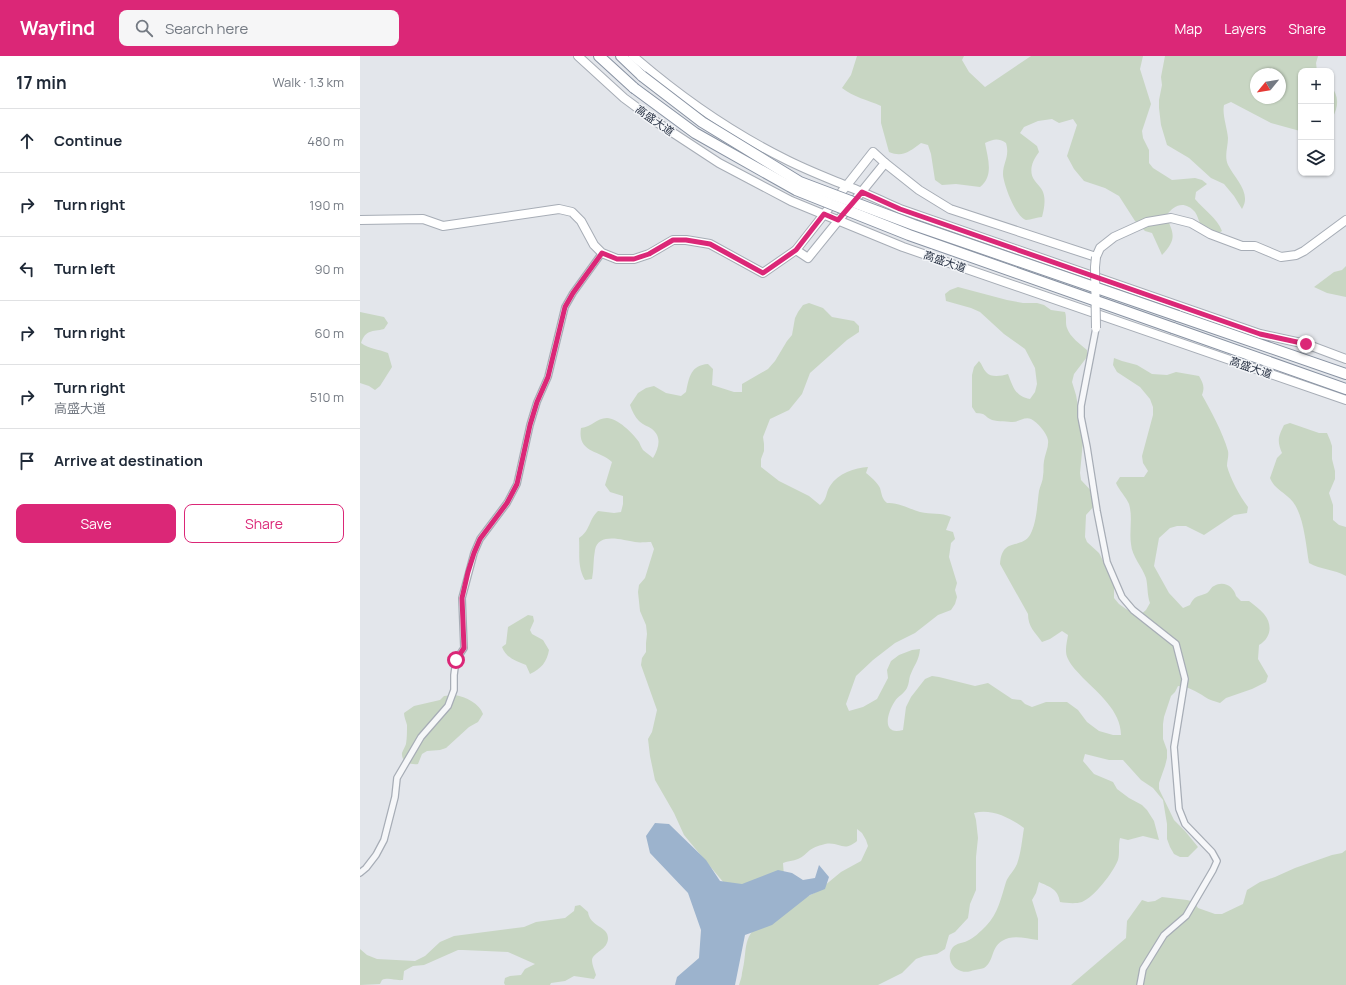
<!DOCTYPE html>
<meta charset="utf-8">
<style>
body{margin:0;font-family:Manrope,"Noto Sans SC",sans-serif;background:#f6f6f7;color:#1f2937}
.controls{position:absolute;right:12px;top:12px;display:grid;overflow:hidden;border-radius:8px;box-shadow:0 1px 3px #0004}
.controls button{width:36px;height:36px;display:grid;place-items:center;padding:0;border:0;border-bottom:1px solid #e0e1e3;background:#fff;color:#1f2937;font:20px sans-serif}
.compass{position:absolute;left:890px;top:12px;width:36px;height:36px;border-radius:50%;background:#fff;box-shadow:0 1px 3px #0004;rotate:240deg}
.stop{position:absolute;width:12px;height:12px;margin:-9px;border:3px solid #db2777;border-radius:50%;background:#fff}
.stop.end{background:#db2777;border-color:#fff;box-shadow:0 1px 4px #0008}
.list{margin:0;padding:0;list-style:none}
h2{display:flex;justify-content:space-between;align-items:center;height:52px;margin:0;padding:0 16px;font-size:17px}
h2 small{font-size:13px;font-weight:400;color:#747a83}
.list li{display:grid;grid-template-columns:26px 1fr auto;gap:12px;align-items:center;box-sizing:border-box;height:64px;padding:0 16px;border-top:1px solid #e0e1e3}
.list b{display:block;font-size:15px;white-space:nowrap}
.list p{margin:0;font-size:13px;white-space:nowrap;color:#747a83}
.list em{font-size:13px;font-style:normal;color:#747a83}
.actions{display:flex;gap:8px;padding:12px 16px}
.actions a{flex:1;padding:9px 0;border:1px solid #db2777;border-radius:8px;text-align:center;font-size:14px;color:#db2777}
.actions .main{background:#db2777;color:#fff}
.icon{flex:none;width:22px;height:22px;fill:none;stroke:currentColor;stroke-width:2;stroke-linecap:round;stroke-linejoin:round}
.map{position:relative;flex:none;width:986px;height:929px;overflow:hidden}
header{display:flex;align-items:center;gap:24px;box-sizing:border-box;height:56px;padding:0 20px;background:#db2777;color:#fff}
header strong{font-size:19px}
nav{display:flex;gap:22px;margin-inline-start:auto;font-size:14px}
.search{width:280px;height:36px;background:#f6f6f7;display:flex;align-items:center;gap:10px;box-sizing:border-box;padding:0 14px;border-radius:8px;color:#747a83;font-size:15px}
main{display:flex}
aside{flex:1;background:#fff}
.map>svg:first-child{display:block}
</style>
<header>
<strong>Wayfind</strong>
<div class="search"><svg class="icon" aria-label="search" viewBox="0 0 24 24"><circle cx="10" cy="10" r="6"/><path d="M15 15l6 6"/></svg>Search here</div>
<nav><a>Map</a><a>Layers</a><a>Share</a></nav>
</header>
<main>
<aside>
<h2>17 min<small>Walk · 1.3 km</small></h2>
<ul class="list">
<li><svg class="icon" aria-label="ahead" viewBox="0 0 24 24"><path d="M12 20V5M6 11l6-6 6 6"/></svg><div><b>Continue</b></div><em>480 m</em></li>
<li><svg class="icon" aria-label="right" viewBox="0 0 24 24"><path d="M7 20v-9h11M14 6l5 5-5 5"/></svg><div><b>Turn right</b></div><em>190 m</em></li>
<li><svg class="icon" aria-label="left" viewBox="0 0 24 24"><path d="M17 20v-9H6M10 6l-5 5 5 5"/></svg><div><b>Turn left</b></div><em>90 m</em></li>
<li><svg class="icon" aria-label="right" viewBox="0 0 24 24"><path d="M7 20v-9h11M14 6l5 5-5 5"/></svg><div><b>Turn right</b></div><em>60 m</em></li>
<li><svg class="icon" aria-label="right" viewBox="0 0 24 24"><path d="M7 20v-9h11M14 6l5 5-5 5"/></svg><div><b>Turn right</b><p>高盛大道</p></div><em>510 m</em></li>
<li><svg class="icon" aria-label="arrive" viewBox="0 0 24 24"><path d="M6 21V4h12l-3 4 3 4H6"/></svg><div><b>Arrive at destination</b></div></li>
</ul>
<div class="actions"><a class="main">Save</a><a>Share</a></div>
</aside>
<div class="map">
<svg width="986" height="929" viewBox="0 0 986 929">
<rect width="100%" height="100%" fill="#e3e6eb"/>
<g fill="#c8d6c3" fill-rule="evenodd">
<path d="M497 0H604L602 4 609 16 625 31 671 0H783L780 13 791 48 782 75 783 82 789 94V107L793 112 812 124 835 122 842 124 847 128 836 136 835 143C844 154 857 162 862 175L856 179C852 176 846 174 842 170 839 167 838 160 835 156 824 144 814 149 806 160 814 178 817 183 802 199L792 177 785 175 775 165 759 140 745 132 724 125 714 113 707 100 717 69 713 63 699 67 692 63 678 65 664 71 660 77 677 90 679 96C672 105 668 116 675 125 678 129 681 131 683 136 686 144 684 153 682 161 677 161 671 164 666 164 656 162 643 127 643 118 643 106 650 101 646 87 638 82 634 83 625 87 628 103 634 120 620 131L596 128 582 129 575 124 571 98 568 89 561 87C550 95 543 102 529 96L521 67V50C508 44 493 41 482 32L491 19Z"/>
<path d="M805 0H958L956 7 957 15H941L940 75 911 67 871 46 864 49C862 59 867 71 868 82 868 91 864 100 868 109 875 123 892 137 882 153L874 140 864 128 851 122 829 102 807 89 801 69 799 52V44L802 29 801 21ZM896 18H920V42H896Z"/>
<path d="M971 30C979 40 979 51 972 62H971Z"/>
<polygon points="986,210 986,241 967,237 954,231 974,216 982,214"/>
<path d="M598 231 647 244 663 247H677L684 249 691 254 705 256C707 262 705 267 707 272 710 281 720 288 727 294V301L714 318 712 326 716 339 721 367 723 385 720 417 721 424 737 441 736 448 726 459 725 481 727 486 739 497 749 516 754 530V542L759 548 766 553 780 559 786 554 790 547C787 539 788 530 786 522 782 510 772 501 771 488 769 475 773 461 769 448 766 441 759 434 756 427L760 421H784L788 415 783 407 782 400 793 359V351L790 343 780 331 757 316 753 309 754 302 762 305 777 309 792 318 807 319 816 316 839 320C843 327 845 331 842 339 851 355 863 377 868 395 869 400 867 405 867 410 870 422 880 441 888 451L887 457 874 459 844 479 826 470H817L810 472 799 482 794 510 809 537 823 552 830 549C835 539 838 541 847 537 850 535 851 531 854 530 864 524 874 531 876 540L881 545H889C894 549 900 553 904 558 913 569 911 582 899 589L898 603 908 620 906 626 892 633 866 642 860 647C855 645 849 644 845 641 836 635 829 631 818 630L815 636 811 640 804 661 803 668V683L807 694V702L805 710 799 727V733L814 764 825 775 838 791 828 801H820L814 798 810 791 807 783V768L803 744 793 732 781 724 763 704H749L725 698 723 705 734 718 753 726 757 733 769 742 782 749 787 754 794 765 799 784 783 780 768 784 760 782C758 789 760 797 758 804 753 817 734 841 722 846 715 848 707 847 700 846 698 833 690 831 679 826L676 837 672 844 678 863V884C666 883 653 878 642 885 631 891 634 906 624 912 622 913 618 913 615 914 610 915 607 917 601 915 591 912 586 900 593 891 597 887 603 887 607 885 614 882 620 876 626 870 638 858 641 842 646 826 648 820 654 815 657 808 661 797 662 784 664 772 651 762 631 752 614 757L616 764 618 782 616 801V834L610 848 608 862 595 876 589 879 585 893 577 898 564 900 556 903 542 917 518 929H379C380 925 382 921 382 917 388 894 381 884 401 865L458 835 481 816 501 805 508 790 506 784 502 777 497 773V785C483 797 480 785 465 788 461 789 454 791 450 794 446 797 443 801 438 803 433 805 428 805 423 807L424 821 420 835 364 827 324 779 314 757 295 724 290 700 288 683 292 676 297 654 281 609 282 602 286 596V587L287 578 286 569 280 555 278 536 279 529 285 522 294 493 291 486C286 486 280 487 275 486 263 484 238 476 235 494 233 504 234 513 232 523L225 524C217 510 220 498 219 482 231 474 228 464 238 455L254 457 261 456 263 448V440L250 436 245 429 252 406C239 394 217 397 221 372 232 371 236 362 247 362 257 362 273 377 279 386 280 388 281 391 283 394 286 397 290 399 293 402 299 392 302 381 292 373 288 370 283 369 279 365 275 361 272 355 270 349L278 337 286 332 294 330 306 337 321 340 326 336C329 321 331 309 348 308L353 313 352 329 374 336H382V328L408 313 415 305 427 285 432 279 435 262 438 256 443 249 449 247 463 252 472 261 494 265 499 270V276L487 284 450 317 442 338 429 354 410 363 403 381 404 388V395L401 403V411L419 425 449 440 460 449C468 442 465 438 470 430 478 417 495 412 508 411L506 417C511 421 517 426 520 432 522 439 522 443 527 447 538 446 550 453 560 456 571 459 581 456 591 461L586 474 593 476 595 483 591 487 589 501 597 527 595 534 597 541 595 548 591 554 578 559 555 577 535 587 513 604 496 620 486 648 489 655 503 651 517 643 528 622 527 614 531 605 539 599 552 594 560 593C559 605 554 609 550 620 549 623 549 628 547 632 544 638 538 640 535 645 527 657 521 680 543 674L546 651 551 641 565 623 572 620 579 621 615 630 628 627 652 643 661 644 665 648 672 651 686 646H707L718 654 727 666 739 675 753 679H761C761 655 738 637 723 622 718 616 711 610 708 603 704 596 707 586 708 579L702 575 690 583 682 586C675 576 668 571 668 558L640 508C642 480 661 494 670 479 677 466 677 449 679 435 680 430 683 425 683 420 684 415 683 410 684 405 685 398 689 391 688 384 687 377 677 366 671 363 664 360 658 367 651 366 645 365 635 366 630 363 623 359 627 358 616 357L612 351V319L614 311 619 305C622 308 623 313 626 316 631 322 641 320 648 318 653 331 655 340 670 343L675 336 677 328 675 312 665 293 644 278 620 256 611 252 586 245 585 238 590 234Z"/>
<path d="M0 256 24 261 28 267 24 273C12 276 6 273 1 287 9 293 18 293 28 297L32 311 20 330 15 334 9 330 0 327Z"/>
<path d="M930 367 959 377H967L970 384 972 390V403L975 415V423L969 437 973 449V464L979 469 986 471V520C974 513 961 514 949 507 946 490 944 460 933 446 926 437 914 433 910 422L917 402 922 397C917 385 918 381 924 369Z"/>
<path d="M168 559 173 560 174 565 170 574 172 578 183 584 189 594C187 606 181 613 170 618L166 609C156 605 146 602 142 591L146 588 148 571Z"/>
<path d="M95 639C106 641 119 647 123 658L118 666 109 671 86 692 80 694 67 695 62 698 58 708C51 709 41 706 42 697 43 694 45 691 46 688 47 682 47 675 47 669 46 665 44 661 44 657L54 650 80 644 84 640Z"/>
<polygon points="986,794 986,929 711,929 766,882 767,865 782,844 788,846 795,845 802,841 827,844 834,846 838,852 855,858 862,858 883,848 887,834 900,826 915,821 935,812 972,799 982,797"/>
<path d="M220 849 228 856C230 871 248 870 248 882 248 894 233 896 232 904 232 909 235 915 236 919L234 923 214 920 205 925 191 927 190 929H145L144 927 145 922 150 920 161 919 165 913 175 908 148 896 103 894H98L64 909 53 910 44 915 43 924C35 925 29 921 22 924L20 928 0 929V893L7 899 17 903 55 905 65 900 80 886 94 880 164 871 176 866 205 862 214 855 215 850Z"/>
</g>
<polygon fill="#9cb3cd" points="295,767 309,768 346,804 360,825 382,828 418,814 432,817 443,824 455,822 459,809 469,821 465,833 450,839 412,869 385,879 375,929 315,929 317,921 339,902 341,874 328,837 290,797 286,780"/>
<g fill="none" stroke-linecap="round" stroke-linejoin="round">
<g stroke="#a7adb6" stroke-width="8">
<g id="street">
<polyline points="736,272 721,350 721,361 727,391 737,455 747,506 762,541 773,554 816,588 825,623 814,691 819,753 825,768 852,796 857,805 853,814 826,860 804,879 783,913 780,929"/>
<polyline points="0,817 6,812 16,799 24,784 35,741 37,722 61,681 88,650 94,634 94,619 96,604 104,592 102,542 114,497 120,483 147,447 157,428 170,369 177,346 188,321 205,251 213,237 242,197"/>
</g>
</g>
<g stroke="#a7adb6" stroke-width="10">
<g id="secondary">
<polyline points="218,0 264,42 295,65 359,107 431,145 543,191 986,344"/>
<path d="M273 0C318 39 369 75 423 102 444 113 465 121 487 130 505 137 522 145 540 153L900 278 946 288 986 303"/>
<polygon points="513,96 525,107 448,202 436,194"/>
<polyline points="525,107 559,134 590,153 736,201 740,192 754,181 787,166 811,162 831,167 850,178 882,190 895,190 921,201 936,199 944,195 986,164"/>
<polyline points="0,164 63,163 83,170 199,153 212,156 221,165 234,189 242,197 257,203 274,203 289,198 313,184 326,184 350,188 403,217 436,194"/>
</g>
</g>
<g stroke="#8993a3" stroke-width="12">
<g id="highway">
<polyline points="239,0 274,32"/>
<polyline points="261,0 282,20"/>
<polyline points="818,260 986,318"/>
<polyline points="813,272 986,333"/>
</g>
</g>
<use href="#street" stroke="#f6f7f9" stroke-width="5.5"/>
<use href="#secondary" stroke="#fff" stroke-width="8"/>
<use href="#highway" stroke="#fff" stroke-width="10"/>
<g stroke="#a7adb6" stroke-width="10" stroke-linecap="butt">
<polyline id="secondary-bridge" points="736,201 735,211 736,272"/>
</g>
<g stroke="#8993a3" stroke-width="12" stroke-linecap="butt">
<g id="highway-bridge">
<polyline points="282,20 342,66 440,126 554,169 818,260"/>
<polyline points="274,32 335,77 436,134 549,179 813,272"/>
</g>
</g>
<use href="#secondary-bridge" stroke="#fff" stroke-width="8"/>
<use href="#highway-bridge" stroke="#fff" stroke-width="10"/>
</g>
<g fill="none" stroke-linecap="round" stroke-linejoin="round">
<polyline stroke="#db2777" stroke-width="5" points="96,604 104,592 102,542 108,516 114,497 120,483 147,447 157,428 170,369 177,346 188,321 205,251 213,237 242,197 257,203 274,203 289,198 313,184 326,184 350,188 403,217 436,194 464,158 478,164 502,136 540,153 900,278 946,288"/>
</g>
<g text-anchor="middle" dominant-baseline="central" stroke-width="3" stroke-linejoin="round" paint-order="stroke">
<g font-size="11" fill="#293345" stroke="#f3f5f8">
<text transform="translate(295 64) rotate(35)">高盛大道</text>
<text transform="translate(585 205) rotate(19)">高盛大道</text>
<text transform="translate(891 311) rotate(19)">高盛大道</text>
</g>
</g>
</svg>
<div class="controls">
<button>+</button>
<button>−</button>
<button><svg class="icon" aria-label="layers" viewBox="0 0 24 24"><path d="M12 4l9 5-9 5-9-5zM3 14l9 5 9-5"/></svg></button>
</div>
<svg class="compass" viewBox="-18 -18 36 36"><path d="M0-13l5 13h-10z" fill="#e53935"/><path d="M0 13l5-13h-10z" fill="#747a83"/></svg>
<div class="stop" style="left:96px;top:604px"></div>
<div class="stop end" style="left:946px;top:288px"></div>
</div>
</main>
